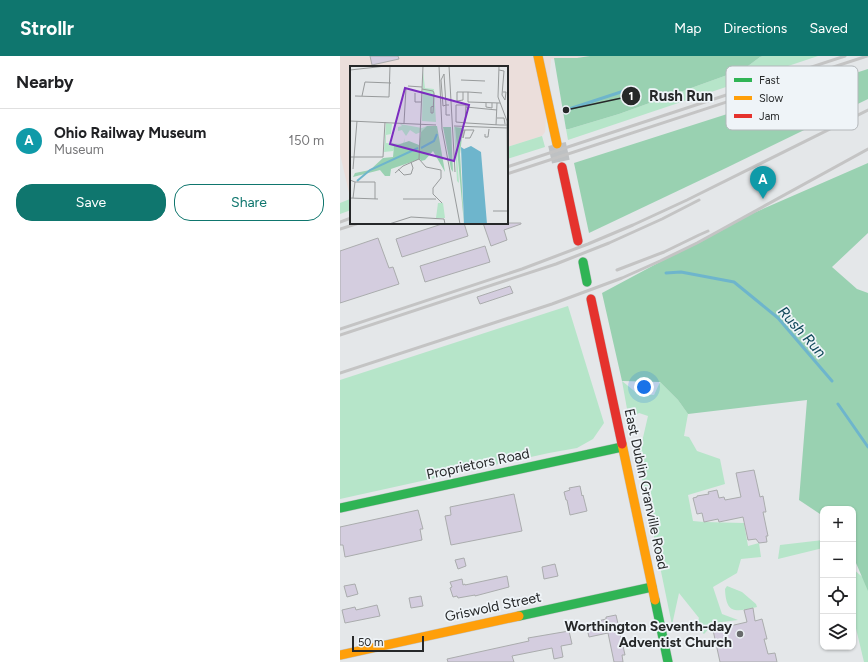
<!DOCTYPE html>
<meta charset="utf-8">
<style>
body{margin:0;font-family:Figtree,sans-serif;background:#f6f6f6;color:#202124}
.controls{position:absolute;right:12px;bottom:12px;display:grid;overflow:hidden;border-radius:8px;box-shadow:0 1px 3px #0004}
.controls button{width:36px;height:36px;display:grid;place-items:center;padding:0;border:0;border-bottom:1px solid #e0e0e0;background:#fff;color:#202124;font:20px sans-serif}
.scale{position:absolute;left:12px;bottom:10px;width:72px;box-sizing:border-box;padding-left:4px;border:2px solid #262829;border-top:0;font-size:11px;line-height:14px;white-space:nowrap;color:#262829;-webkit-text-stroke:3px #eff4f8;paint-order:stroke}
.you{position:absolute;left:304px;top:331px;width:14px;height:14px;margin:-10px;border:3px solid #fff;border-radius:50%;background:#1a73e8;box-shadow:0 0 0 6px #1a73e833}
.badge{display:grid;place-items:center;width:26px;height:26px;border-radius:50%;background:#0f766e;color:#fff;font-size:13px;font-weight:700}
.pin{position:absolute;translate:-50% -33px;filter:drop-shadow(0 1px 2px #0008)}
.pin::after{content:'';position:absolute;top:21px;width:14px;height:12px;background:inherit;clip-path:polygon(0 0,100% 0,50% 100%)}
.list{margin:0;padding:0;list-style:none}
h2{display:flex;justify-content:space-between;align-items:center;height:52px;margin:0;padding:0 16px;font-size:17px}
h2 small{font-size:13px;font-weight:400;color:#757577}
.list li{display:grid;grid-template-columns:26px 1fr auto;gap:12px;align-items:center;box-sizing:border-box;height:64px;padding:0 16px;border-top:1px solid #e0e0e0}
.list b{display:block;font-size:15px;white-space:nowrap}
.list p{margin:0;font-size:13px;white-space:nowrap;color:#757577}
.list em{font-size:13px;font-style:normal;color:#757577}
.actions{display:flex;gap:8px;padding:12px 16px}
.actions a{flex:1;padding:9px 0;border:1px solid #0f766e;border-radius:16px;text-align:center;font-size:14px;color:#0f766e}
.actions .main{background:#0f766e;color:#fff}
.icon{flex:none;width:22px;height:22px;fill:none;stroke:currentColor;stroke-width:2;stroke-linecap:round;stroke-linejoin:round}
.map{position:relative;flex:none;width:528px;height:606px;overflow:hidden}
header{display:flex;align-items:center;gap:24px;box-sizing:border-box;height:56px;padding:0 20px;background:#0f766e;color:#fff}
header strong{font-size:19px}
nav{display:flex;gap:22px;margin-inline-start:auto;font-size:14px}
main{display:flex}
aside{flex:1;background:#fff}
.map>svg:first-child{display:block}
</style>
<header>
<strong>Strollr</strong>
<nav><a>Map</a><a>Directions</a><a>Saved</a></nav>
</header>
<main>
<aside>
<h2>Nearby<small></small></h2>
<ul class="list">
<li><span class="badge" style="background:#0f9aa8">A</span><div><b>Ohio Railway Museum</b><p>Museum</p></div><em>150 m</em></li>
</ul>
<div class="actions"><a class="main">Save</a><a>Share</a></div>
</aside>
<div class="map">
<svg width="528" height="606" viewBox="0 0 528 606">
<rect width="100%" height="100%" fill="#e4e7e9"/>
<polygon fill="#ebdedb" points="0,0 274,0 238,6 211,3 205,76 202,80 167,91 167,11 11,11 11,141 10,141 0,98"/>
<g fill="#b6e5c9">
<polygon points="423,0 478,0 228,84 226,73 229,73 279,58 404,13 420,1"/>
<polygon points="202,80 205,91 167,103 167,91"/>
<polygon points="10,141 11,141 11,154 0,158 0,147 10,143"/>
<polygon points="228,250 264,367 253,383 237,392 209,397 0,443 0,324"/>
<polygon points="282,325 298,338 314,339 320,326 338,344 348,358 344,380 349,381 357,395 380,403 385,428 348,439 353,465 364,466 404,467 408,490 419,487 421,501 401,503 397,517 373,531 382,558 398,564 374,567 364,578 355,570 359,562 339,537 332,569 298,403 308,360 299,357 289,364"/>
<polygon points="483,484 483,492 438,503 440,489"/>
<polygon points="513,513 527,525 528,528 528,606 524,606 513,560"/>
<path d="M387 530 402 536 416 548 417 551C396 556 386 559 385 533Z"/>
</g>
<g fill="#99d1b1">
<polygon points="250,0 423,0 420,1 404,13 279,58 229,73 226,73 214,2 237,2"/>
<polygon points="528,13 528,43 386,112 249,177 234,107"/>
<polygon points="528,107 528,177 492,211 517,233 528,237 528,535 513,500 513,453 483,453 483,460 459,444 467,344 348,358 338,344 320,326 282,325 262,237 402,162"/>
</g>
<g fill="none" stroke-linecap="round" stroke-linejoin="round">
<g stroke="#6eb5cc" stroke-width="3">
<polyline points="226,54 287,34"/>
<polyline points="326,217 341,216 394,226 438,262 492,325"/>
<polyline points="498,348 528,391"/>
</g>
</g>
<g fill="#d4cddf" stroke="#aaacad">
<polygon points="30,0 58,0 59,3 32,9"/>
<polygon points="105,167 124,167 128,180 62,201 56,183"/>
<polygon points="143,167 181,167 181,168 164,174 167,184 151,190"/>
<polygon points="38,182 49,212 53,211 59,228 0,247 0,195"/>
<polygon points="145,190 150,206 85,226 80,210"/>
<polygon points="170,230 173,237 140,248 137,241"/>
<polygon points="414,414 420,441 423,440 426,456 423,456 428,480 426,480 427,486 419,487 416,483 408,484 403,461 379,466 378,463 364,466 362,457 357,458 353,442 357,441 357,440 369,438 368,436 377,434 379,442 384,441 385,444 401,441 396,417"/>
<polygon points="240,430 242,440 243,439 247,455 230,459 227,444 226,444 224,436 230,434 229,432"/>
<polygon points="174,438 182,475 111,489 105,460 111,459 110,451"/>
<polygon points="78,454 83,473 80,473 82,484 5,501 3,489 0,489 0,471"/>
<polygon points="124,502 126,510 118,513 115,504"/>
<polygon points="215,508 218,520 204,523 202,511"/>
<polygon points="167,520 169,531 135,540 135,539 118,542 117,540 113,541 110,532 112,531 110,526 122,523 123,529 125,528 125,529"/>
<polygon points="15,528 18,538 7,541 4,530"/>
<polygon points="81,540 83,550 71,552 69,542"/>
<polygon points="37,549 40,560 5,567 2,554 15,551 16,554"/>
<polygon points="413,552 415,565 422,563 427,583 424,583 428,598 435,597 437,606 380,606 373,574 407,566 404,554"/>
<polygon points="276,559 285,599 282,599 283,606 274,606 268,577 249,581 247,572 255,570 254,566 266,563 266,561"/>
<polygon points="229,575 232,588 221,590 223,601 214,603 212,592 172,600 174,606 108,606 107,603 189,585 188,582"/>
</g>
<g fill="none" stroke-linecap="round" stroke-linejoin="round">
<polyline stroke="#bec1c3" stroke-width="18" stroke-dasharray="18 9" stroke-linecap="butt" points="217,88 222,111"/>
<g stroke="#c2c4c6" stroke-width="10">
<g id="fast">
<polyline points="243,206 247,226"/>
<polyline points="0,452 282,391"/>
<polyline points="315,544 328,606"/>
<polyline points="179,560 312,531"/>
</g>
</g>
<g stroke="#c2c4c6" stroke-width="10">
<g id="slow">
<polyline points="198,0 217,88"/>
<polyline points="282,388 315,544"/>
<polyline points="0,599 179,560"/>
</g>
</g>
<g stroke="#c2c4c6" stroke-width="10">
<g id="jam">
<polyline points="222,111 238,185"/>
<polyline points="251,243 282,388"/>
</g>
</g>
<use href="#fast" stroke="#30b455" stroke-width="9"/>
<use href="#slow" stroke="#ff9f0a" stroke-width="9"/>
<use href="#jam" stroke="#e5322d" stroke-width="9"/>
<g stroke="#c4c4c4" stroke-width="3">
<polyline points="167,111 505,0"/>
<polyline points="167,118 527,0"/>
<polyline points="0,166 11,162"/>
<polyline points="0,173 19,167"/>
<polyline points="277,214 324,196 359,179 368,175"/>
<polyline points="0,273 182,213 248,188 293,169 347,144 528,54"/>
<polyline points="0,279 216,208 269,187 322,163 359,144"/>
<polyline points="0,317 212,248 282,222 320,205 357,187 528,93"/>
</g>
</g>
<circle fill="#686b6c" stroke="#eff4f8" stroke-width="1.5" cx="400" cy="578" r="4"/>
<g text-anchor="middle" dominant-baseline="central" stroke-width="3.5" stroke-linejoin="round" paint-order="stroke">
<g font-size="14" fill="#262829" stroke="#eff4f8">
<text transform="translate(138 408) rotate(-12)">Proprietors Road</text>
<text transform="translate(306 433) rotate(78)">East Dublin Granville Road</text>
<text transform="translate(153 551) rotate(-12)">Griswold Street</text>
</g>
<g font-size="14" font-weight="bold" fill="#262829" stroke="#eff4f8" text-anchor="end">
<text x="392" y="570">Worthington Seventh-day<tspan x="392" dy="16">Adventist Church</tspan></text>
</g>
<g font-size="15" font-style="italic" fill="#0f485a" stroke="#eff4f8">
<text transform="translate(462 276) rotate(48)">Rush Run</text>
</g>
</g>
<g transform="translate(10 10)">
<rect width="158" height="158" fill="#e4e7e9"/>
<path d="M73 5 75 22 84 23 86 56 72 55ZM36 57 42 58 41 68 36 69V77L53 78 55 72 54 78 45 81 43 85 34 86ZM50 58 72 62 77 60 76 64 66 68 60 64 56 70 52 64 48 65V61L52 60ZM104 61H105L109 117 107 115ZM88 137H93L95 152H86Z" fill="#b6e5c9"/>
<path d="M77 60H87L95 106 83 85 75 94 71 95 70 93 41 103 40 110H35L30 104 3 111 5 107 20 104 33 92 43 91 44 80 59 75 69 79 71 66ZM93 61H101L103 106 101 103ZM105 61 113 62 110 88 114 158Z" fill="#99d1b1"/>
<path d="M121 80 131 86 137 158H114L111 81 114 83Z" fill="#6eb5cc"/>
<path fill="none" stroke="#6eb5cc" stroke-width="2" d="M71 82 84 75 87 68M7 115 20 104 68 82"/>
<path fill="none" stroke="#989b9c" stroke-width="1" d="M89 0 92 63 110 158M99 0 105 106M149 0 148 31 157 55 158 158M0 4 36 0M149 4 154 5 152 29 155 34 156 26H153M111 14 135 15M58 20 72 21M72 23 83 25 84 27 83 47H81V41L84 40M113 26V34L107 35V26H118M65 27V36H71M5 30 39 31 40 0M12 30 15 16 41 17M118 36 150 37M118 36V26L132 27M136 37V41L142 42V37M99 39H96L94 8 91 14 93 40 96 39V49H100M116 41 147 44M147 52H154L155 58M0 55 86 59M54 57 56 22M115 57 116 39H106V56L117 57 150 59H158M146 59 147 37M104 60 158 62M135 68V71H138L139 63M115 72H120L124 64H113V72L115 64M0 91H33L35 56M69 93 73 0M69 93 76 101 91 104V112L83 122V128L92 137M3 103 7 55M48 103 54 109 61 108 63 102 61 96M45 107 53 100 69 93M0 114 5 116 3 132M5 116H25V133M0 132 28 133M53 133H86M143 145H158M39 158 61 151 94 153 95 158"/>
<path fill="#7b2cbf" fill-opacity="0.15" stroke="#7b2cbf" stroke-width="2" d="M55 22 119 39 104 95 40 78Z"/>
<rect width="158" height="158" fill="none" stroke="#262829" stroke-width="2"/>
</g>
<rect x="386" y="10" width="132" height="64" rx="6" fill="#eff4f8" stroke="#b3b7ba" stroke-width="1"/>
<rect x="394" y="22" width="18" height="4" fill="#30b455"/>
<rect x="394" y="40" width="18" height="4" fill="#ff9f0a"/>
<rect x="394" y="58" width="18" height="4" fill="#e5322d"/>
<g font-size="11" fill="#262829">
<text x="419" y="28">Fast</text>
<text x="419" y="46">Slow</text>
<text x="419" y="64">Jam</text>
</g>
<path fill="none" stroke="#262829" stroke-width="1.5" d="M226 54L291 40"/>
<g fill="#262829" stroke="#eff4f8" stroke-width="1.5">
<circle cx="226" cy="54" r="4"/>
<circle cx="291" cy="40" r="10"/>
</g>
<g font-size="12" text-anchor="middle" font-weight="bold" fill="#fff">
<text x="291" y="44">1</text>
</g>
<g font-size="15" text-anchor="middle" font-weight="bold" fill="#262829" stroke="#eff4f8" stroke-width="3.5" stroke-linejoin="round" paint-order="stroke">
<text x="341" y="45">Rush Run</text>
</g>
</svg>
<div class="controls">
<button>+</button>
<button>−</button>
<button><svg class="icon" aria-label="locate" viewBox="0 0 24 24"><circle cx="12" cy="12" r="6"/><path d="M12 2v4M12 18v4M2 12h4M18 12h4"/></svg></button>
<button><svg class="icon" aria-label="layers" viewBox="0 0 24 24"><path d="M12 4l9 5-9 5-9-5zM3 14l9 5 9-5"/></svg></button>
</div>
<div class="scale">50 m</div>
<div class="you"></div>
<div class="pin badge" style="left:423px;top:143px;background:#0f9aa8">A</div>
</div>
</main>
